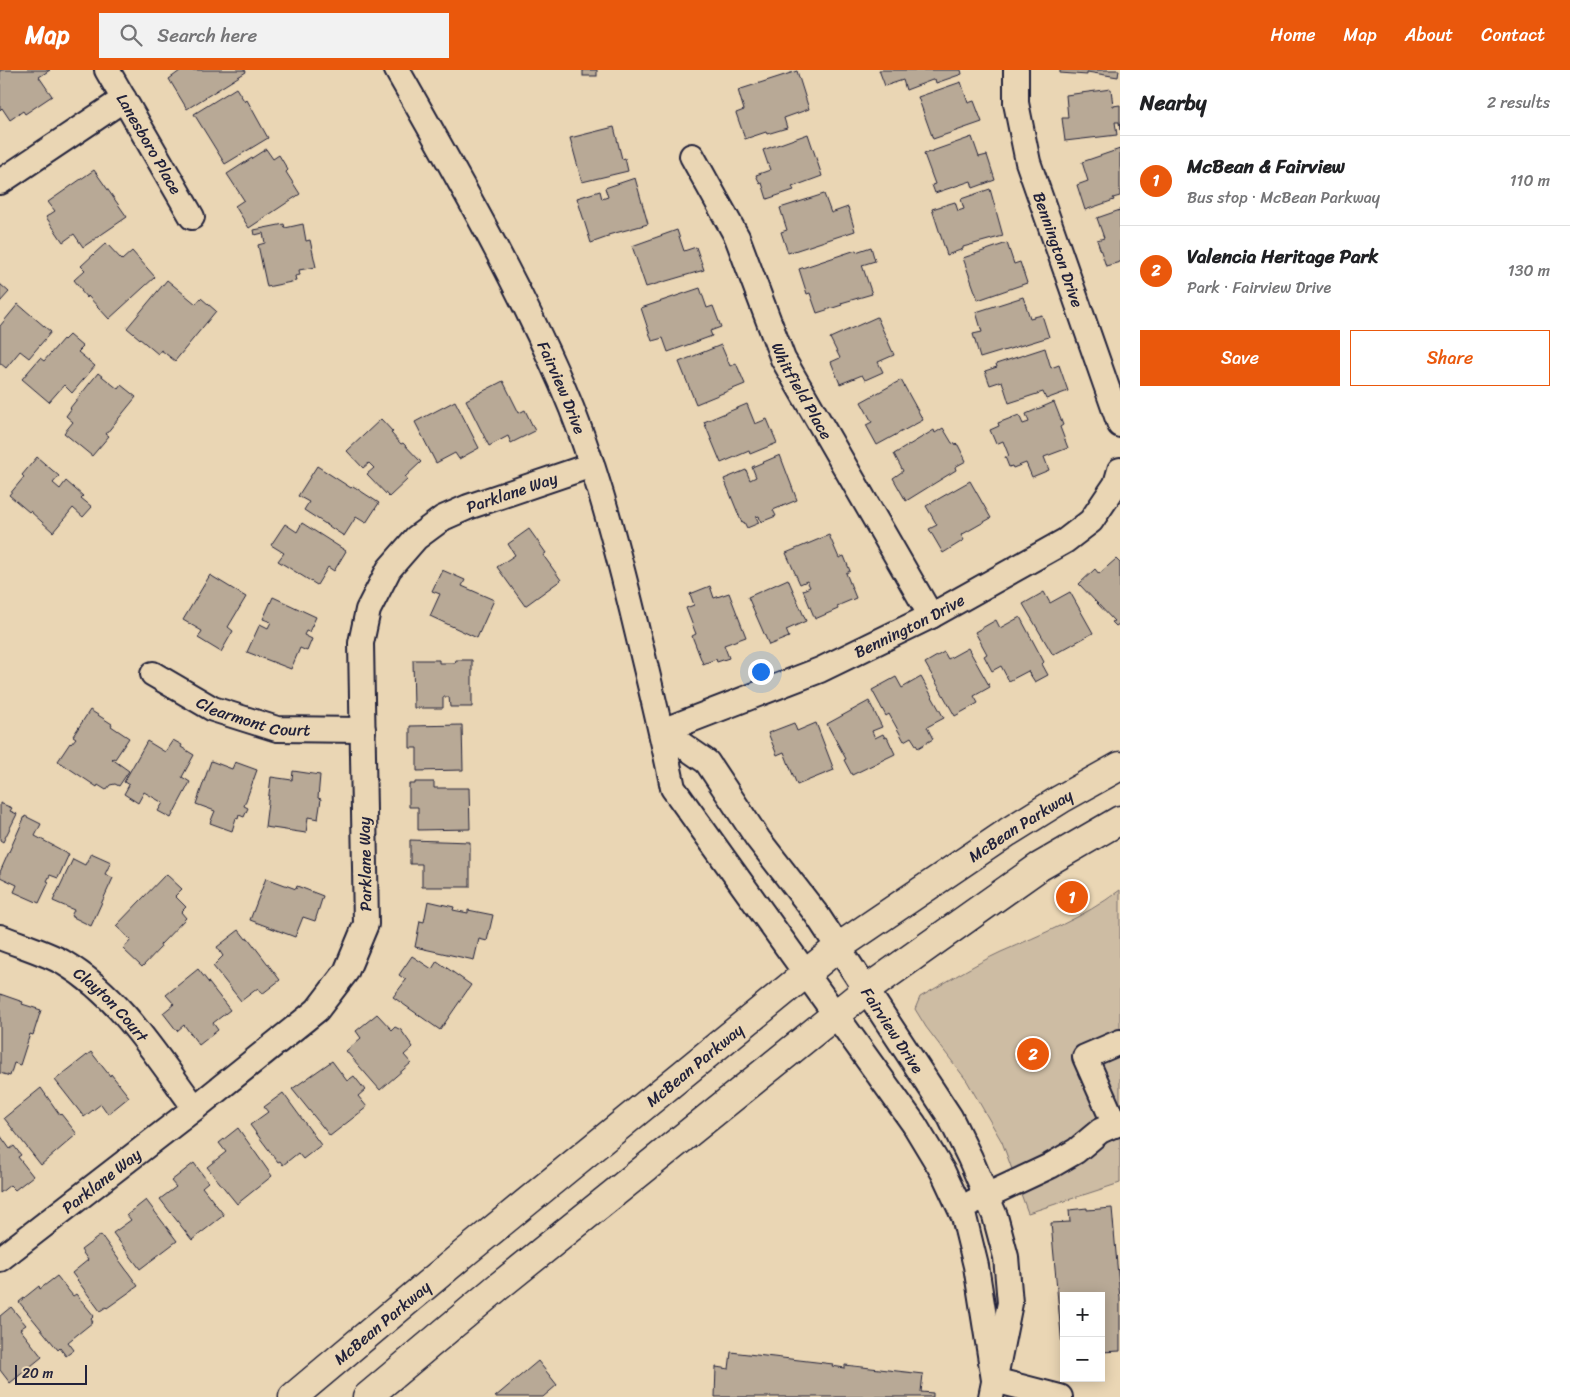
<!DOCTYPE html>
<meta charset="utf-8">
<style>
body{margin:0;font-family:Sriracha,sans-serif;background:#f2f2f2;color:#202124}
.controls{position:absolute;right:15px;bottom:15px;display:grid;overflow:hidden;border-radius:0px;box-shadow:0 2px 12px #0003}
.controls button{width:45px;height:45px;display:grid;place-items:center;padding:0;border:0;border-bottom:1px solid #e0e0e0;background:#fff;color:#202124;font:25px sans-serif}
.scale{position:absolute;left:15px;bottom:12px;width:72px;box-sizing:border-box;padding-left:5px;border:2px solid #22223b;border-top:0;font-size:14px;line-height:18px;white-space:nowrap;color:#22223b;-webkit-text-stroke:4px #ead6b4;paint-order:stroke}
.you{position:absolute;left:760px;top:601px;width:18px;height:18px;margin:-12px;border:4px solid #fff;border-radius:50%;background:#1a73e8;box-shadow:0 0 0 8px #1a73e833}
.badge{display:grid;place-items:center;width:32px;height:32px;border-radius:50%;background:#ea580c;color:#fff;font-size:16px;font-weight:700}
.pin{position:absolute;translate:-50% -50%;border:2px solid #fff;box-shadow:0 1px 5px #0006}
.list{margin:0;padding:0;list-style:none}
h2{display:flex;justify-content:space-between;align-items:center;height:65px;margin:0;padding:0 20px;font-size:21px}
h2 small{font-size:16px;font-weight:400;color:#757577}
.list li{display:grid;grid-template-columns:32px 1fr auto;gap:15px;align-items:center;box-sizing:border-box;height:90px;padding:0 20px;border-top:1px solid #e0e0e0}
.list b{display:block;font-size:19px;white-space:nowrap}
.list p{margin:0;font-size:16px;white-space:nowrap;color:#757577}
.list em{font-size:16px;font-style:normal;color:#757577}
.actions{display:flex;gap:10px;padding:15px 20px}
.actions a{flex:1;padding:11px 0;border:1px solid #ea580c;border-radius:0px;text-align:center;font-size:18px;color:#ea580c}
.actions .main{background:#ea580c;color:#fff}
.icon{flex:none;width:28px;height:28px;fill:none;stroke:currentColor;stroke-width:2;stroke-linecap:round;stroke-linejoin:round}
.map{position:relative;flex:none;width:1120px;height:1327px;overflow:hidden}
header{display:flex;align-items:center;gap:30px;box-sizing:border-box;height:70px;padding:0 25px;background:#ea580c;color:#fff}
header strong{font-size:24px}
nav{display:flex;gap:28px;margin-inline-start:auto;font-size:18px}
.search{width:350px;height:45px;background:#f2f2f2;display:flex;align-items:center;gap:12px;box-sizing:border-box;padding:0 18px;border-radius:0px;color:#757577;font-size:19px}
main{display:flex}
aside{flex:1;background:#fff}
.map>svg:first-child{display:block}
</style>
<header>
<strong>Map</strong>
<div class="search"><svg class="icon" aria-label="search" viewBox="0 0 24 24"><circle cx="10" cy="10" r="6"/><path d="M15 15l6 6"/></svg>Search here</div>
<nav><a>Home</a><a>Map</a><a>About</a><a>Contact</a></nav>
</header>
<main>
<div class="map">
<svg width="1120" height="1327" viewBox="0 0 1120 1327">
<rect width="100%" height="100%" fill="#ead6b4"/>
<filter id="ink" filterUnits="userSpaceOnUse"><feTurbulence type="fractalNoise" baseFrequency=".02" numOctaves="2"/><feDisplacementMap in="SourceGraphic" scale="10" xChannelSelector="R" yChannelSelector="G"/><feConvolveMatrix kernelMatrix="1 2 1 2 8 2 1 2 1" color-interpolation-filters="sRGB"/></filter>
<g filter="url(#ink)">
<path fill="#cdbca3" stroke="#786f6f" d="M1120 820V1113L1028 1143 1002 1072 967 1011 926 957 915 939 920 927C947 912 973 895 1001 882 1042 864 1083 848 1120 820Z"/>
<g fill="#b8a996" stroke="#22223b">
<polygon points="0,0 50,0 39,7 52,26 25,44 23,41 10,50 2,38 0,40"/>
<polygon points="179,0 245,0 246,2 187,39 169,9 180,1"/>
<rect x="583" y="0" width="14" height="6"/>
<polygon points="879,0 961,0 962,4 936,13 935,9 906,20 903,10 885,16"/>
<polygon points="1060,0 1119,0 1118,7 1087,2 1087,5 1060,3"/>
<polygon points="797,1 809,39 784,48 787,58 767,64 766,62 745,69 736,43 744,40 738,20"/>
<polygon points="961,12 968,33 974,31 982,52 933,69 918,27"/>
<polygon points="236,18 245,32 247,30 268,68 225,94 194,44"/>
<polygon points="1111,19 1113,36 1120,35 1120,60 1119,52 1115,52 1117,65 1065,71 1062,48 1068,48 1066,25"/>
<polygon points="614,57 622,89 625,88 628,101 582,112 570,68"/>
<polygon points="808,64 822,106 792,117 794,120 767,129 762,113 760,114 756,105 770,100 763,80"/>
<polygon points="972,67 979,87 987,85 995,110 973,118 971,111 935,123 932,115 935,114 924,84"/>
<polygon points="266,79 273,89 279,85 288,100 286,102 300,124 249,158 235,136 244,130 227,104"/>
<polygon points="1120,79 1120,126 1113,128 1114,130 1085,140 1077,115 1088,111 1082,92"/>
<polygon points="94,100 127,147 83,177 74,164 63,172 46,147 55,141 48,132"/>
<polygon points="635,108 648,154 608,165 608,167 591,173 577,128 600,121 602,129 608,127 605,118"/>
<polygon points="990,119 1003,166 963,177 963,179 947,185 932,139 955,132 958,141 964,139 961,129"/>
<polygon points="824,124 831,143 848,137 855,161 788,183 781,162 787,160 780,138"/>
<polygon points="1120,140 1120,192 1106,196 1097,170 1104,168 1097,148"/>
<polygon points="284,154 285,158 303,154 306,171 310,170 316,197 299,200 300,205 295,206 296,211 267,217 258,175 265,173 263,163 255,165 254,160"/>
<polygon points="677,160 684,181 696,177 704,200 646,217 632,176"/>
<polygon points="106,173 122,190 132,181 155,207 109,249 88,226 87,228 81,221 82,220 74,210 85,200 81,196"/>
<polygon points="1007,173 1014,194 1020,192 1027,213 978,230 963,188"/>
<polygon points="871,177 875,191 862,195 872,224 841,233 842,235 817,243 810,223 807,224 799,199 856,180 856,182"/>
<polygon points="167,210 196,234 201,228 216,241 175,291 161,280 158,284 127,258"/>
<polygon points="0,214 9,222 0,232"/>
<polygon points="700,218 707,238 713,236 721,257 710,261 712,266 668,282 663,268 652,271 641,238"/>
<polygon points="1023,227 1030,248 1042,245 1049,267 980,288 973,264 982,262 976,242"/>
<polygon points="18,234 51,262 29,288 20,281 6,298 0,293 0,256"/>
<polygon points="877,247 894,285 878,292 883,302 865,310 862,305 840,314 831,292 840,288 830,268"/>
<polygon points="69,265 83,277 78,282 95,296 72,323 64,315 49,332 22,309 40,288 44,291 63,269 64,270"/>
<polygon points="721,275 730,296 736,293 745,314 696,334 679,292"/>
<polygon points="1045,278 1051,298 1059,295 1068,321 1046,329 1043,322 1009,333 1002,311 990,315 985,301 997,297 996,294"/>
<polygon points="98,303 118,319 121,315 136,327 106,364 109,366 92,386 64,363 73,352 66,346 71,339 70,338"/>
<polygon points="901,310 923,350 877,375 866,355 872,352 861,332"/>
<polygon points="503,311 519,343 525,340 535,361 511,373 508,366 489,376 466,330"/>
<polygon points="455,331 479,378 459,389 455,383 436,393 415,352"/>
<polygon points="1054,332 1063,355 1060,357 1068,378 1044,387 1049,400 1032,407 1026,393 1013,398 1012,396 1009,397 1005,387 1009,386 1003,371 996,374 990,360 999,356 998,353 1019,345 1023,354 1029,352 1026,344"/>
<polygon points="747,334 755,354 767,349 777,373 750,384 749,381 721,393 704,352"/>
<polygon points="381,349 393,362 391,363 401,374 403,373 421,392 405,407 408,409 389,427 367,404 374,398 369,393 363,398 347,381"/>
<polygon points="943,358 952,373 958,375 966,391 955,397 956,400 906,431 893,408 903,401 894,384 934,360 935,363"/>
<polygon points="780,385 797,430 773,440 776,446 761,452 759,446 756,447 759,453 747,458 744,452 742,453 724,409 746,400 750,410 756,407 752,397"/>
<polygon points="37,387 59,406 53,413 60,419 66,411 83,426 81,428 92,437 83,447 73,438 53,462 30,441 29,442 9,425 24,407 22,405"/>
<polygon points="317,396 351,418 353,416 379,433 366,453 356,447 344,466 304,440 309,432 298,426"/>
<polygon points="970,411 991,448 961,465 964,470 943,483 929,459 937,455 926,436"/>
<polygon points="302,453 346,481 334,501 328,497 317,515 278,491 284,483 271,475 285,454 297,462"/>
<polygon points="529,459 546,483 543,485 561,510 525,536 497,497 515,485 508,474"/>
<polygon points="829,465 839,488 844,486 850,501 846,503 856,528 837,536 838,539 815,549 803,520 810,517 807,511 800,514 786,483"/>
<polygon points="1116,489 1120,493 1120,555 1119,554 1116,556 1112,552 1114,551 1079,514 1095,499 1099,504"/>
<polygon points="442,500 465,510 462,516 494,530 477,568 430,546 440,524 432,521"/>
<polygon points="210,505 246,527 228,557 233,561 221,582 198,568 202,561 183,550"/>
<polygon points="788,509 806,551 786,560 789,567 769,575 748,527"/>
<polygon points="710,516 714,528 729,523 746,567 724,575 729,588 717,592 716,589 703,594 692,566 696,564 686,538 694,535 690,524"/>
<polygon points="1044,522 1050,533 1070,522 1093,563 1053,585 1023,534"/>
<polygon points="273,527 316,547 309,562 306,561 304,565 312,569 307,581 300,578 291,599 247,582 260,554 268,558 271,552 263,549"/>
<polygon points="1020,547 1044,592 1042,594 1048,605 1035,612 1028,601 1009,611 1001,596 992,601 984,586 987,584 975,562 996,550 1000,558"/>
<polygon points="968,578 990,617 974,626 978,633 955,646 925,593 944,582 948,589"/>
<polygon points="413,590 439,590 439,593 455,593 456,590 472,590 472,637 450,637 449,627 443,627 443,638 414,638"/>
<polygon points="896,607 902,618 921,607 944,648 927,657 933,669 918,678 911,667 904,671 889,644 886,646 872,620"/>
<polygon points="869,631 882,657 872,661 875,668 883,664 885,668 887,667 895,684 852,705 844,690 846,689 827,654"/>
<polygon points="90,640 112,654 111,656 129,668 115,689 113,688 112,689 129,701 119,716 115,714 110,715 106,720 98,715 97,717 58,691 70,673 71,674 76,668 73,666"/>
<polygon points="794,653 797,661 816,653 834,700 797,715 784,682 777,685 768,663"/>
<polygon points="462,655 463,700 417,701 417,678 410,678 410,656"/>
<polygon points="173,670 182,675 181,677 194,685 182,707 190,712 171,748 158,741 163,733 144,722 138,733 124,724 129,715 124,712 147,671 165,682"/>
<polygon points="211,691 232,699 235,692 257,700 244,736 248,738 244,747 239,745 238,749 236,748 232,761 210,753 215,741 196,734"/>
<polygon points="293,701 320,705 318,728 321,729 318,749 308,747 306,763 265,757 271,707 292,710"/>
<polygon points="415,712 434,712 434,718 469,718 470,759 418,760 418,737 409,737 409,714 415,714"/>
<polygon points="0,733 12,738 10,741 17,744 3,772 0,770"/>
<polygon points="25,746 41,754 35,766 69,784 58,808 50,805 47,811 49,812 39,833 14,822 17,815 0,807 0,802"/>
<polygon points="410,770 470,772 470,817 422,817 422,794 410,794"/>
<polygon points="91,783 111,792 105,804 113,808 91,856 71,846 74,840 53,831 73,789 85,795"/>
<polygon points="166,804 182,819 175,826 186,837 181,842 186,848 160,875 161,877 142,897 123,879 131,870 116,856"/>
<polygon points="266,808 296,819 297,816 323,826 315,851 303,847 295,867 250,850"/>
<polygon points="428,831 454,837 453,840 468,843 468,840 493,845 487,871 479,869 474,890 415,877 420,851 424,852"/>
<polygon points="239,860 246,869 248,868 280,910 262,924 258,918 241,931 213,896 223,886 217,877"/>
<polygon points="412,886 432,899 437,891 471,915 440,960 393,927 406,910 399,905"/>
<polygon points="198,899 230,940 213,953 218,960 199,975 184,955 177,961 163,943 174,934 166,925"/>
<polygon points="0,924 23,932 22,934 41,940 33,965 30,964 20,995 14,993 10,1006 0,1003"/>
<polygon points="377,944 392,960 395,957 401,960 413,977 404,985 411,993 380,1020 346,981 361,968 356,961"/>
<polygon points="91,982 110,1006 111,1004 129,1027 108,1044 101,1034 84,1047 55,1010"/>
<polygon points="332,991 347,1011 354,1006 365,1020 358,1026 367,1037 330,1066 292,1019"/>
<polygon points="41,1018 60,1045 61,1044 77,1064 41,1095 4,1048"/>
<polygon points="283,1023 321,1075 303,1089 298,1083 283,1095 280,1091 278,1092 250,1055 268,1042 264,1037"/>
<polygon points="238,1058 272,1106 237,1134 207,1097 226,1082 219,1073"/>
<polygon points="0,1065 10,1079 14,1076 21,1085 18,1087 33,1106 15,1120 10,1115 0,1123"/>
<polygon points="194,1093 208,1112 202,1117 224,1145 192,1170 160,1129 176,1117 171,1111"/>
<polygon points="146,1130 177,1171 140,1199 113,1163 131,1150 127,1145"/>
<polygon points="1087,1138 1087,1140 1112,1138 1120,1228 1120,1281 1101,1282 1101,1226 1064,1226 1064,1276 1062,1276 1051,1153 1070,1152 1069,1140"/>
<polygon points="101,1165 138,1216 107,1238 106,1237 100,1241 72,1203 88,1190 81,1180"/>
<polygon points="57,1206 73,1226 76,1224 94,1246 91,1249 93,1252 68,1272 74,1280 66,1286 60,1278 58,1280 19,1232 39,1216 40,1219"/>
<polygon points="11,1237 26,1255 20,1259 42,1287 10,1313 0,1300 0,1246"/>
<polygon points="731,1282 833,1294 832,1296 845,1298 845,1295 923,1304 921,1322 933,1323 933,1327 715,1327 716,1297 729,1299"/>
<polygon points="538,1291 557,1315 543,1327 495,1327"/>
</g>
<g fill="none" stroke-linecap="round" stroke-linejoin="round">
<g stroke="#22223b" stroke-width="28">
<g id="minor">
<path id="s1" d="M107 0 192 147"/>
<path id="s2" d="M397 0C455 102 514 205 561 313 593 386 613 463 632 540 646 599 661 658 673 718L914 1054 943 1102 964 1147 976 1196 994 1310"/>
<path id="s3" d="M1016 0V33L1028 92 1120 355"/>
<path id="s4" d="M692 86 737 167 783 289 931 546"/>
<polyline points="0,112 124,29"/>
<path id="s5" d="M153 604 213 639 277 659 363 660"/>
<path id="s6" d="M662 661 707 692 758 769 817 845 950 1047 970 1088 995 1146 1006 1187 1010 1233 991 1327"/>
<path id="s7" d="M662 661 820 600 931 546 1065 471 1091 451 1116 414 1120 400"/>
<path id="s8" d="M0 867C20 875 47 883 64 893 120 926 157 987 195 1038"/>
<polyline points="1115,1055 1085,987 1120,972"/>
<polyline points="973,1132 1050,1096 1076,1081 1100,1061 1120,1052"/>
<path id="s9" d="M0 1189 195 1038 317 940 346 902 366 854 361 573 368 540 389 499 416 468 443 448 468 437 592 395"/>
<polyline points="994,1310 1060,1327"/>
</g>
</g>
<g stroke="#22223b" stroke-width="31">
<g id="major">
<path id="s10" d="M293 1327 467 1181 837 878 1008 762 1061 729 1120 696"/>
<polyline points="367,1327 498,1217 866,920 1039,797 1120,750"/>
</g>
</g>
<use href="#minor" stroke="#ead6b4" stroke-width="24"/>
<use href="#major" stroke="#ead6b4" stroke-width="28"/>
</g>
</g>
<g text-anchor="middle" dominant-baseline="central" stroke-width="4.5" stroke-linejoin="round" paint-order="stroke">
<g font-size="16" fill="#22223b" stroke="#ead6b4">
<text stroke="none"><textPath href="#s1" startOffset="85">Lanesboro Place</textPath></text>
<text stroke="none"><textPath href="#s3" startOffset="186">Bennington Drive</textPath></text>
<text stroke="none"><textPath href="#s2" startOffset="358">Fairview Drive</textPath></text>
<text stroke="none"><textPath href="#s4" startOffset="260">Whitfield Place</textPath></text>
<text stroke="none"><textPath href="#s9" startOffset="1012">Parklane Way</textPath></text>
<text stroke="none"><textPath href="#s7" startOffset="269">Bennington Drive</textPath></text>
<text stroke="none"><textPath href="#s5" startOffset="111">Clearmont Court</textPath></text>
<text stroke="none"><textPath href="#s10" startOffset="926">McBean Parkway</textPath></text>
<text transform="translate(365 794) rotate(-91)">Parklane Way</text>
<text stroke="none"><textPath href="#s8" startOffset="132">Clayton Court</textPath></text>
<text stroke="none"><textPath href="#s6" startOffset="381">Fairview Drive</textPath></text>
<text stroke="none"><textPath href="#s10" startOffset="521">McBean Parkway</textPath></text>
<text stroke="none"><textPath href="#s9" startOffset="128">Parklane Way</textPath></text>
<text stroke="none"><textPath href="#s10" startOffset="116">McBean Parkway</textPath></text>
</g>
</g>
</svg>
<div class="controls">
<button>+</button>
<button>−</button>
</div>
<div class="scale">20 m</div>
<div class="you"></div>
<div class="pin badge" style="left:1072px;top:827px">1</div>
<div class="pin badge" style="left:1033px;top:984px">2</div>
</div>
<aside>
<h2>Nearby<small>2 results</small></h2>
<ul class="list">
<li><span class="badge">1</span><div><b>McBean &amp; Fairview</b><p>Bus stop · McBean Parkway</p></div><em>110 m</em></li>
<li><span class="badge">2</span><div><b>Valencia Heritage Park</b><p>Park · Fairview Drive</p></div><em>130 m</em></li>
</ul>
<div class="actions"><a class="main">Save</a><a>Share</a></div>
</aside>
</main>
